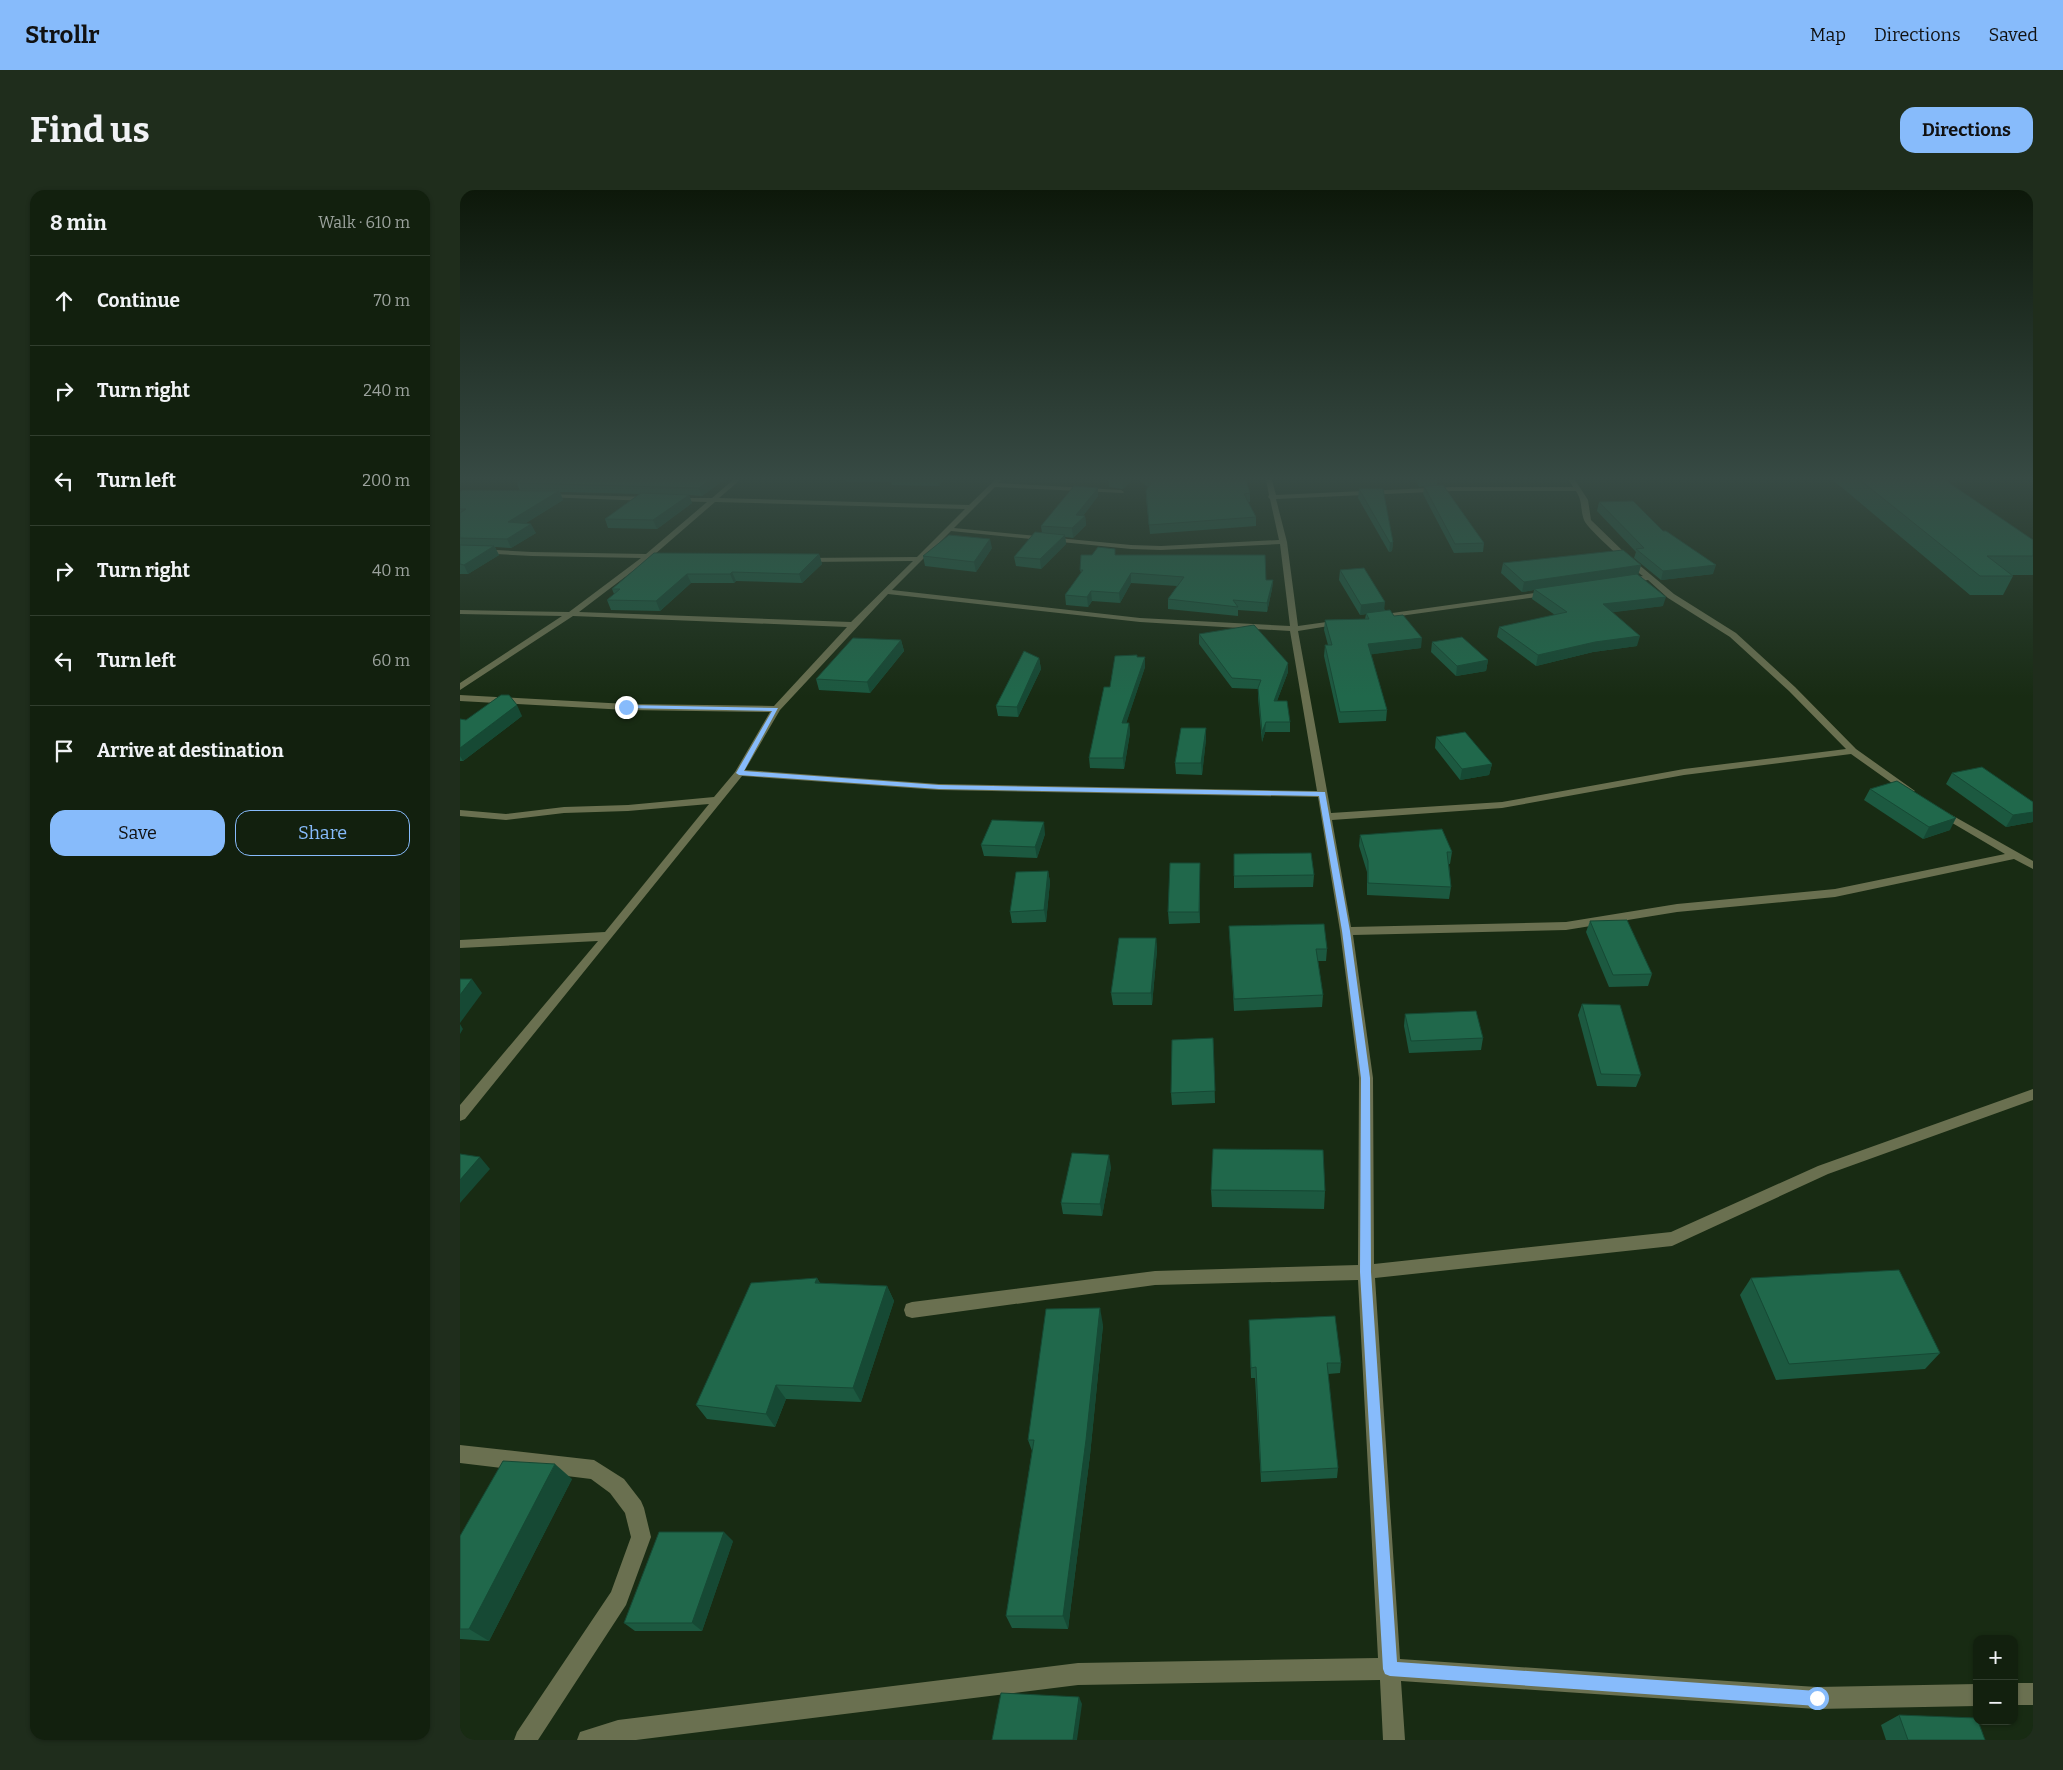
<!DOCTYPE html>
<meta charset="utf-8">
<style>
body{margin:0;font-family:Bitter,serif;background:#1f2d1c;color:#f1f3f6}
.controls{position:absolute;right:15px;bottom:15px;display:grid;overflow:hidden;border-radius:10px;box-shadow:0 1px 4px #0004}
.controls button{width:45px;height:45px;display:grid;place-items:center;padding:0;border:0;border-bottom:1px solid #313e2e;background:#12200e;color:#f1f3f6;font:25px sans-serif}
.stop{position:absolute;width:15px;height:15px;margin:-11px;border:4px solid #87bbfb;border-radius:50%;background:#fff}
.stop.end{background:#87bbfb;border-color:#fff;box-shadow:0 1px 5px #0008}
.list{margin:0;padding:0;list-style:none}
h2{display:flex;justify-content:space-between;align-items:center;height:65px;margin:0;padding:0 20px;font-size:21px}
h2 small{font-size:16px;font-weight:400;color:#9ca39e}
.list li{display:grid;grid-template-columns:32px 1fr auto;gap:15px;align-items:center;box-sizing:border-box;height:90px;padding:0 20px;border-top:1px solid #313e2e}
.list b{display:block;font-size:19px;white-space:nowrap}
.list em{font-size:16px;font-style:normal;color:#9ca39e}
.actions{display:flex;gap:10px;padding:15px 20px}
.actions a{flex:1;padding:11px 0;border:1px solid #87bbfb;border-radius:15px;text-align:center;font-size:18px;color:#87bbfb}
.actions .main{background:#87bbfb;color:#111}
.icon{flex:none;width:28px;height:28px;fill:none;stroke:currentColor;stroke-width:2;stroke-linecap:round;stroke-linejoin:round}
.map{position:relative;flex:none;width:1573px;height:1550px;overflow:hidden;border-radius:15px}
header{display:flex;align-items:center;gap:30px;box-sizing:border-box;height:70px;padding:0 25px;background:#87bbfb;color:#111}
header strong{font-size:24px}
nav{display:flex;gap:28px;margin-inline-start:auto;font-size:18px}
.intro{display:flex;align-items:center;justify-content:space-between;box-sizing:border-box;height:120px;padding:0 30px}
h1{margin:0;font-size:35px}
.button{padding:12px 22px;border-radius:15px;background:#87bbfb;color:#111;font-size:18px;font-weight:700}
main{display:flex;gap:30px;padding:0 30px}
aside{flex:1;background:#12200e;border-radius:15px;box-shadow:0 1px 4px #0004}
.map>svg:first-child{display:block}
</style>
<header>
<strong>Strollr</strong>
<nav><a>Map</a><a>Directions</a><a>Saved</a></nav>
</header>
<div class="intro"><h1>Find us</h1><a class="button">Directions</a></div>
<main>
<aside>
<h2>8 min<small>Walk · 610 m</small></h2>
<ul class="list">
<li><svg class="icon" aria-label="ahead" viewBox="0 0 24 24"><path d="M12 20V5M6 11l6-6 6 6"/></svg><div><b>Continue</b></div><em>70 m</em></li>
<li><svg class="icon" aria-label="right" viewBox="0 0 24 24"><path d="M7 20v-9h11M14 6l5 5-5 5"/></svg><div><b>Turn right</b></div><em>240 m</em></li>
<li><svg class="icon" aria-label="left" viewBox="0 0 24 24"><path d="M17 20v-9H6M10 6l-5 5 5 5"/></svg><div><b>Turn left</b></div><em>200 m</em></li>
<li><svg class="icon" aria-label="right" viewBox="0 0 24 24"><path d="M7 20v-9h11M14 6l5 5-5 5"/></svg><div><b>Turn right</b></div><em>40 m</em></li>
<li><svg class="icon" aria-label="left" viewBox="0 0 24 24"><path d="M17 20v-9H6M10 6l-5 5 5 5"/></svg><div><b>Turn left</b></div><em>60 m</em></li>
<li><svg class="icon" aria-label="arrive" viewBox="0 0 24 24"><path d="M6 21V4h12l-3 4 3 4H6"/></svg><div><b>Arrive at destination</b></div></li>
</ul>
<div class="actions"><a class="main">Save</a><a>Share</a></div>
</aside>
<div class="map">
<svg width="1573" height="1550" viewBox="0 0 1573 1550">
<rect width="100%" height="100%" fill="#182b13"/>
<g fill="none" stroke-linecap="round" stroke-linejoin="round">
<g fill="#6a7050" fill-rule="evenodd">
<path d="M273 290H280L259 308 509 315 535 290H541L538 293 661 300 664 302 663 303 535 297 494 338 671 355 701 356 819 350 810 309 808 307 809 305 806 290H812L816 305 992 297H1113L1109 290H1115L1128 310 1131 330 1166 364 1214 404 1276 443 1335 497 1396 559 1455 601 1450 604 1446 603 1391 564 1224 585 1042 618 872 630 891 737 1106 732 1217 714 1375 699 1545 664 1477 624 1476 622 1481 619 1573 671V679L1554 669 1375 707 1217 722 1106 740 893 745 913 888 914 1074 1211 1042 1358 976 1573 899V910L1368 984 1212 1056 915 1088 940 1469 1357 1497 1517 1494V1516L1357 1519 941 1491 945 1550H923L920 1490 618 1495 176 1550H117L120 1542 158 1530 618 1473 918 1468 898 1090 695 1095 452 1128 446 1126 444 1120 446 1114 452 1112 695 1081 898 1075 899 888 880 741 858 607 479 600 282 586 5 929 0 931V915L138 751 0 758V750L145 742 249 614 168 621 104 623 46 630 0 626V620L46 624 104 617 168 615 254 607 275 582 310 522 167 520 0 511V505L167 514 314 516 387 437 113 426 0 500V493L102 426 0 424V420L109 422 181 368 72 366 0 362V358L72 362 186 364 247 312 215 311 212 309 213 308H252ZM992 301H1116C1123 312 1120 319 1124 330 1128 340 1172 378 1183 386L1163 389V393L1188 390 1208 408 1270 447 1329 501 1386 559 1224 579 1042 612 871 623 838 441 881 434 885 432 881 430 838 436 827 352 816 309ZM255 312 505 319 457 367 342 368V372H345L453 371 391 432 119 422 190 368H210V364H195ZM491 341 671 359 701 360 820 354 830 436 680 428 432 400ZM428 404 680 432 830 441 857 601 479 594 285 580 320 520Z"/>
<polygon points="85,304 190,307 193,309 190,311 83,307 83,305"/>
<polygon points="1089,401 1092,401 1092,405 918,429 914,427 918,425"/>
<polygon points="0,1255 134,1270 164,1289 181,1311 184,1318 191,1347 166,1415 78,1550 54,1550 57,1542 151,1402 171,1347 165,1323 150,1303 131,1289 0,1273"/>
<rect x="1554" y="1493" width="19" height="22"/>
</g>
</g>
<g fill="#1c5940">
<polygon points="61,290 264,290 242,306 229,305 232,313 197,339 148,338 145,329 180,304 100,302 103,310 66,333 76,343 51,358 35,357 39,365 8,384 0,384 0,302 60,301 57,293"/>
<polygon points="385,290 483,290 479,296 432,295 431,292 386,292"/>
<polygon points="648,290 672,290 663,299 649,297"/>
<polygon points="679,290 786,290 790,303 790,312 788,312 796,327 796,336 690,344 686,308 688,297"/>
<polygon points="956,290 977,290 977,295 1024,353 1023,362 994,363 963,304 964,296 959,297"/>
<polygon points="1373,290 1485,290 1573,350 1573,385 1551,385 1553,386 1543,405 1510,405"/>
<polygon points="638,298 638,306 623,326 625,326 626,335 613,348 605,347 606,354 581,379 556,376 554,367 582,343 581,336"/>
<polygon points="899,299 933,352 932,361 929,362 898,308"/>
<polygon points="1139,312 1203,341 1253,384 1201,390 1174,368 1176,362 1137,321"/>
<polygon points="532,358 516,382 465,376 463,366"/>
<polygon points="194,363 359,364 362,374 342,393 276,391 274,393 231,393 200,421 151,420 147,410 154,404 152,399"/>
<polygon points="656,365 806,390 813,390 812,399 807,422 778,420 778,426 708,419 708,409 717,396 671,393 660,413 632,411 628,417 606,415 605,405 621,383 620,380"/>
<polygon points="1043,373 1181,375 1178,385 1203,416 1152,422 1177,456 1133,462 1076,476 1037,447 1039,437 1095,425 1072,409 1074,400 1062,402 1041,383"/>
<polygon points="880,380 925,420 934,426 961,458 911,464 927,520 926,531 879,533 864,466 865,455 868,455 864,440 865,430 905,429 906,424 900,425 879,390"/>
<polygon points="739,444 828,473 828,482 817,511 830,532 830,542 805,542 802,552 798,508 798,499 772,498 739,454"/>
<polygon points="441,450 444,461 410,503 359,500 356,489"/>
<polygon points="972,452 1028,470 1026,481 996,486 971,462"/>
<polygon points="677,467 685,467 685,477 666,533 669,533 670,543 664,579 630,578 629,568 650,497"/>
<polygon points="579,468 581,479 558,527 538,526 536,516"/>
<polygon points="62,526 3,571 0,571 0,529 6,530"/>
<polygon points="976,547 1032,574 1029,585 1000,590 975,558"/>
<polygon points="746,549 742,585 716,584 715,573"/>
<polygon points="1492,583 1573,612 1573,632 1546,637 1486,594"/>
<polygon points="1410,599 1490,640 1463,649 1404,610"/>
<polygon points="585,644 577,668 524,666 521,655"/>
<polygon points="900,645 992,662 990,674 989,674 991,697 989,709 907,705 907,682 899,656"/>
<polygon points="774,664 854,685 853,697 774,698"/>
<polygon points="740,673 740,733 709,734 708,722"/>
<polygon points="588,681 590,692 586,732 552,733 550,722"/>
<polygon points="1130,731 1192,784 1188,796 1149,797 1126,742"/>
<polygon points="769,736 867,759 866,771 858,771 863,805 862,817 774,821"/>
<polygon points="696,748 697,760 692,815 653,815 651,803"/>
<polygon points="1122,814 1181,885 1176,897 1137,896 1118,825"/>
<polygon points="945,824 1023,848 1021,860 949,863 944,836"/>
<polygon points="753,848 755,913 712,915 711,903"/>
<polygon points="651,977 642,1026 603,1024 601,1013"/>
<polygon points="751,1000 865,1001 864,1019 752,1017"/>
<polygon points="357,1088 360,1093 427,1096 434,1111 401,1212 326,1209 315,1237 247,1229 236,1215"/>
<polygon points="1291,1088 1480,1163 1465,1179 1316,1190 1280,1105"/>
<polygon points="789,1130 881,1173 880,1183 868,1184 878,1278 877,1288 801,1292 795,1188 791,1188"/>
<polygon points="643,1135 630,1265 608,1439 552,1438 546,1426 572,1261 568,1250"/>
<polygon points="112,1289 29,1451 0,1449 0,1346"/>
<polygon points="273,1351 242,1441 175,1441 164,1433"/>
<polygon points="1439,1525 1525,1550 1426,1550 1421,1535"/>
</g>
<g fill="#164934">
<polygon points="250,290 264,290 242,306 239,298"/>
<polygon points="477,290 483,290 479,296"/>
<polygon points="663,290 672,290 663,299 662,291"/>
<polygon points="638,298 638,306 617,334 616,325"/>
<polygon points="99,301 103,310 53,341 48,332"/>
<polygon points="229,305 232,313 197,339 193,330"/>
<polygon points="625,326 626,335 613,348 612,338"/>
<polygon points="71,334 76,343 51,358 47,349"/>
<polygon points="605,345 606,354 581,379 580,369"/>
<polygon points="530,349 532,358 516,382 514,372"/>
<polygon points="933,352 932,361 929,362 930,353"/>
<polygon points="34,356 39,365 8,384 4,375"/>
<polygon points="359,364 362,374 342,393 339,384"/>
<polygon points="1181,375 1178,385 1075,400 1074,399 1074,400 1062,402 1064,392"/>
<polygon points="1256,375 1253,384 1201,390 1203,381"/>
<polygon points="272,382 276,391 274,393 270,384"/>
<polygon points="671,383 671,393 660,413 659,403"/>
<polygon points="227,384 231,393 200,421 196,411"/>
<polygon points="813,390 812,399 807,422 807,413"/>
<polygon points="631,401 632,411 628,417 627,407"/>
<polygon points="1206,407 1203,416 1140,424 1143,414"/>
<polygon points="925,412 924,422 900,425 901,415"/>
<polygon points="1180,446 1177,456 1133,462 1076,476 1078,465 1135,452"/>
<polygon points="962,448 961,458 907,465 908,454"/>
<polygon points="441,450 444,461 410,503 407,492"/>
<polygon points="685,467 685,477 663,543 662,533"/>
<polygon points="579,468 581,479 558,527 557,517"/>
<polygon points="1028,470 1026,481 996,486 997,476"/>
<polygon points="828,473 828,482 813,521 814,511"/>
<polygon points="57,515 62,526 3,571 0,566 0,558"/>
<polygon points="806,532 805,542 802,552 802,542"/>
<polygon points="669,533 670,543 664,579 663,568"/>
<polygon points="746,538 746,549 742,585 741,573"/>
<polygon points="1032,574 1029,585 1000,590 1002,579"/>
<polygon points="1573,622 1573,632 1546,637 1553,625"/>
<polygon points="1496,628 1490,640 1463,649 1469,637"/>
<polygon points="584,632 585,644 577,668 575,657"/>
<polygon points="740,673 740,733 739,722"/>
<polygon points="588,681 590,692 586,732 584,720"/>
<polygon points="696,748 697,760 692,815 691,803"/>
<polygon points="12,789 22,803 0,833 0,805"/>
<polygon points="0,834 3,839 0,844"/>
<polygon points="649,965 651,977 642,1026 640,1014"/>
<polygon points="20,967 30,979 0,1013 0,990"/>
<polygon points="357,1088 365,1102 355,1093"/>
<polygon points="427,1096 434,1111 401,1212 393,1198"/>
<polygon points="640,1118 643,1135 630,1265 608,1439 603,1426"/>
<polygon points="316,1195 326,1209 315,1237 306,1224"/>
<polygon points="95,1274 112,1289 29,1451 9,1439"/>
<polygon points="264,1342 273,1351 242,1441 232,1433"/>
<polygon points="619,1507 622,1514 617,1550 613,1550"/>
</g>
<g fill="#20684b" stroke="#164934">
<polygon points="61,290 250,290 239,298 57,293"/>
<polygon points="688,290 786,290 790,303 784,304 796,327 689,335 686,300 691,293"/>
<polygon points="1400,290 1485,290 1573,350 1573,366 1527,366 1553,386 1520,386"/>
<polygon points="983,295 1024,353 995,354 964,296"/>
<polygon points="614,296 638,298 616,325 625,326 612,338 581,336"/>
<polygon points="899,299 923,299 933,352 930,353"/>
<polygon points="3,300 99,301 48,332 71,334 47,349 0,348 0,323 6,319 0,319 0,302"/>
<polygon points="181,303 229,305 193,330 145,329"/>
<polygon points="1173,311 1203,341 1206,341 1256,375 1203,381 1176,359 1184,358 1139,312"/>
<polygon points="575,342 605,345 580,369 554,367"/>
<polygon points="489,345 530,349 514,372 463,366"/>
<polygon points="0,355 34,356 4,375 0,374"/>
<polygon points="638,357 655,359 655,365 805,365 806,390 813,390 807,413 773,410 778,417 708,409 724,387 671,383 659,403 631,401 627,407 605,405 623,380 620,380 621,365 632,365"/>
<polygon points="1163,360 1181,375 1064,392 1043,373"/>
<polygon points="194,363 359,364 339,384 272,382 270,384 227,384 196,411 147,410 160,399 152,399"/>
<polygon points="904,378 925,412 901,415 880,380"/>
<polygon points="1177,384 1206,407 1143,414 1180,446 1135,452 1078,465 1039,437 1107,422 1074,399"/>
<polygon points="930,420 934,426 943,425 962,448 908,454 927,520 880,522 865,455 872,455 865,430 909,429 906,423"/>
<polygon points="794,435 828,473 814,511 827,511 830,532 806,532 802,542 798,498 801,490 772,488 739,444"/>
<polygon points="1002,447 1028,470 997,476 972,452"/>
<polygon points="393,448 441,450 407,492 356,489"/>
<polygon points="564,461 579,468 557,517 536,516"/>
<polygon points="677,465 677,467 685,467 662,533 669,533 663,568 629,568 644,497 650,497 655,466"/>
<polygon points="41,505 49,505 57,515 0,558 0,529 6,530"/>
<polygon points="721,538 746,538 741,573 715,573"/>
<polygon points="1005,542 1032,574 1002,579 976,547"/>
<polygon points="1522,577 1573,612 1573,622 1553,625 1492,583"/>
<polygon points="1437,591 1496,628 1469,637 1410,599"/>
<polygon points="532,630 584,632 575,657 521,655"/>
<polygon points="982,639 992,662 987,662 991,697 908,693 908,671 900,645"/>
<polygon points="851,663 854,685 774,686 774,664"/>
<polygon points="710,673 740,673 739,722 708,722"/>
<polygon points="588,681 584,720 550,722 556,682"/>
<polygon points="1167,730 1192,784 1153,785 1130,731"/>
<polygon points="864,734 867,759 856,759 863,805 774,809 769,736"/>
<polygon points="659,748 696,748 691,803 651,803"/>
<polygon points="0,789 12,789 0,805"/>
<polygon points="1122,814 1160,815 1181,885 1141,884"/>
<polygon points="1016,821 1023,848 951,851 945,824"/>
<polygon points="753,848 755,901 711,903 712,850"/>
<polygon points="753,959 863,960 865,1001 751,1000"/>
<polygon points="612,963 649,965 640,1014 601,1013"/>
<polygon points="0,964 20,967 0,990"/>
<polygon points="1439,1080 1480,1163 1329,1174 1291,1088"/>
<polygon points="357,1088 355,1093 427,1096 393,1198 316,1195 306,1224 236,1215 291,1093"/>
<polygon points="640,1118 626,1250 603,1426 546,1426 574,1250 568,1250 586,1119"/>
<polygon points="875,1126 881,1173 867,1173 878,1278 801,1282 796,1177 791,1178 789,1130"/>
<polygon points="43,1271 95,1274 9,1439 0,1439 0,1346"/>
<polygon points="199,1342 264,1342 232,1433 164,1433"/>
<polygon points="541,1503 619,1507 613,1550 532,1550"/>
<polygon points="1439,1525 1516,1528 1517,1531 1518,1531 1525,1550 1448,1550"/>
</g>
<linearGradient id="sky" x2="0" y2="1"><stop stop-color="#0d180a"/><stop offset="0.57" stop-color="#374a44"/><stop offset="1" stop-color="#374a44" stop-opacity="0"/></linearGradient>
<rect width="1573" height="507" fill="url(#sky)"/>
<polygon fill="#87bbfb" points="166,515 318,518 284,581 479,595 865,602 890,741 910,888 911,1082 937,1472 1357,1501 1362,1503 1365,1508 1362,1513 1357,1516 930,1486 925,1484 923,1479 900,1082 901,888 882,741 859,606 479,599 279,585 276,583 312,521 164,518"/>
</svg>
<div class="controls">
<button>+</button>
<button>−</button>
</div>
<div class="stop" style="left:1357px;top:1508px"></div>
<div class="stop end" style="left:166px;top:517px"></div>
</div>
</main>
